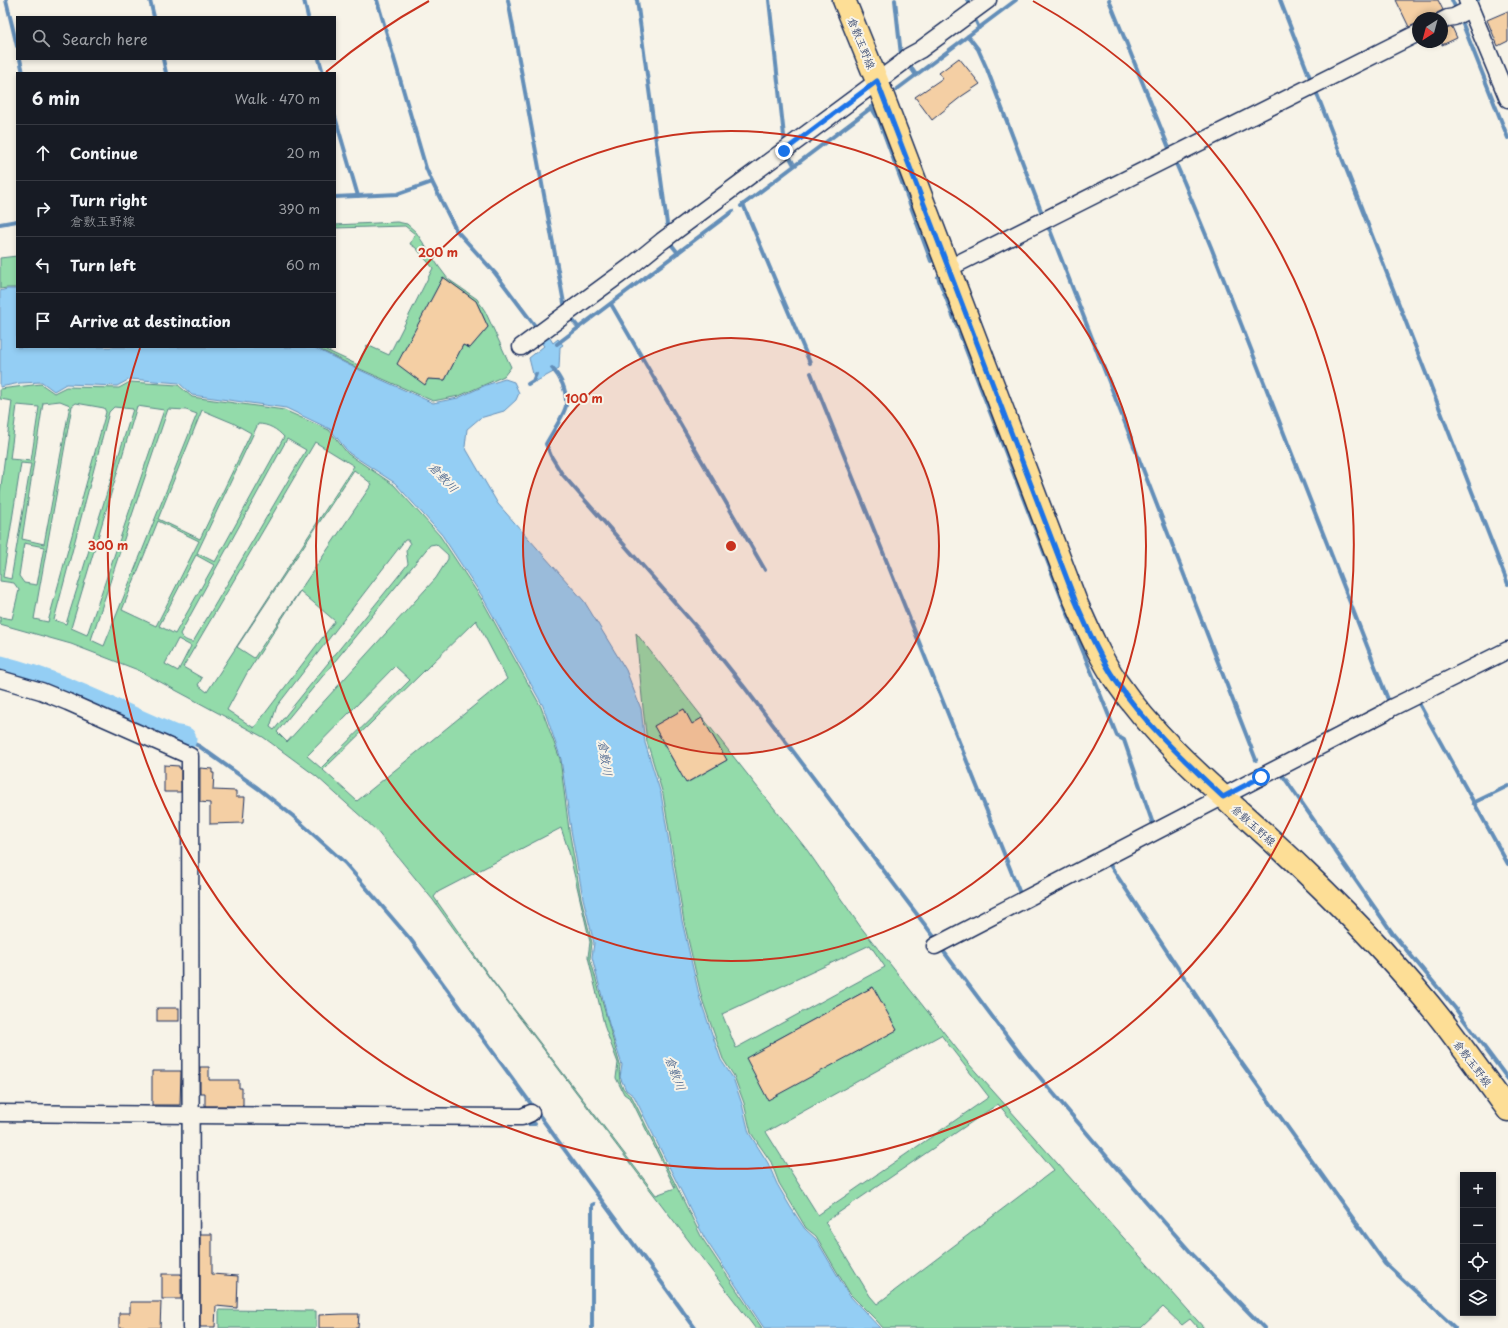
<!DOCTYPE html>
<meta charset="utf-8">
<style>
body{margin:0;font-family:"Playpen Sans","Klee One",sans-serif;background:#20242c;color:#f1f3f6}
.controls{position:absolute;right:12px;bottom:12px;display:grid;overflow:hidden;border-radius:0px;box-shadow:0 2px 6px #0003}
.controls button{width:36px;height:36px;display:grid;place-items:center;padding:0;border:0;border-bottom:1px solid #363941;background:#171b24;color:#f1f3f6;font:20px sans-serif}
.compass{position:absolute;left:1412px;top:12px;width:36px;height:36px;border-radius:50%;background:#171b24;box-shadow:0 2px 6px #0003;rotate:216deg}
.stop{position:absolute;width:12px;height:12px;margin:-9px;border:3px solid #1a73e8;border-radius:50%;background:#fff}
.stop.end{background:#1a73e8;border-color:#fff;box-shadow:0 1px 4px #0008}
.list{margin:0;padding:0;list-style:none}
h2{display:flex;justify-content:space-between;align-items:center;height:52px;margin:0;padding:0 16px;font-size:17px}
h2 small{font-size:13px;font-weight:400;color:#9ea1a6}
.list li{display:grid;grid-template-columns:26px 1fr auto;gap:12px;align-items:center;box-sizing:border-box;height:56px;padding:0 16px;border-top:1px solid #363941}
.list b{display:block;font-size:15px;white-space:nowrap}
.list p{margin:0;font-size:13px;white-space:nowrap;color:#9ea1a6}
.list em{font-size:13px;font-style:normal;color:#9ea1a6}
.icon{flex:none;width:22px;height:22px;fill:none;stroke:currentColor;stroke-width:2;stroke-linecap:round;stroke-linejoin:round}
.map{position:relative;flex:none;width:1508px;height:1328px;overflow:hidden}
.search{position:absolute;background:#171b24;box-shadow:0 2px 6px #0003;left:16px;top:16px;width:320px;height:44px;display:flex;align-items:center;gap:10px;box-sizing:border-box;padding:0 14px;border-radius:0px;color:#9ea1a6;font-size:15px}
.panel{position:absolute;background:#171b24;box-shadow:0 2px 6px #0003;left:16px;top:72px;width:320px;height:276px;border-radius:0px}
.map>svg:first-child{display:block}
</style>
<div class="map">
<svg width="1508" height="1328" viewBox="0 0 1508 1328">
<rect width="100%" height="100%" fill="#f7f3e8"/>
<filter id="ink" filterUnits="userSpaceOnUse"><feTurbulence type="fractalNoise" baseFrequency=".025" numOctaves="2"/><feDisplacementMap in="SourceGraphic" scale="8" xChannelSelector="R" yChannelSelector="G"/><feConvolveMatrix kernelMatrix="1 2 1 2 8 2 1 2 1" color-interpolation-filters="sRGB"/></filter>
<g filter="url(#ink)">
<g fill="#93dbaa" stroke="#578584" fill-rule="evenodd">
<path d="M397 222 407 224 416 232 439 267 448 279 477 299 485 311 511 367 504 376 459 396 433 401 351 365 315 347H327L326 350 358 365 367 345 389 355 433 268 416 248 410 244 415 234 405 226 335 228V225ZM443 277 476 301 488 327 470 348 463 345 445 380 416 378 398 364Z"/>
<polygon points="17,256 17,288 7,288 0,289 0,258"/>
<path d="M130 382 178 385 192 397 284 410 329 430 348 454 394 485 440 536 481 598 541 707 560 759 569 830 581 898 592 943 590 958 620 1065C618 1080 620 1088 632 1097L702 1238 762 1328H755L491 980 433 900 376 830 316 776 263 737 138 670 71 644 0 624V617L12 619 19 590 14 583 0 581V494L12 401 0 399V389L41 384 54 393 66 387 119 388ZM60 401 70 405 44 544 22 539 43 403ZM76 403 104 408 106 412 48 622 34 619 72 406ZM17 405 39 407 31 461 10 459ZM137 406 164 410 87 635 71 628ZM114 407 133 409 66 624 54 620 109 412ZM168 409 186 410 197 414 104 646 91 640 128 527ZM202 410 233 423 251 433 200 539 158 519ZM258 424C268 424 277 429 284 437L215 562 197 553ZM287 439 306 450 193 642C189 642 182 639 180 634ZM315 442 354 466 207 692 198 685 202 678 183 667ZM21 463 31 464 11 579 3 577ZM354 470 372 484 254 658 237 647ZM158 521 199 541 156 626 122 610ZM405 540H408L410 544 406 551 408 564 274 730 270 727 277 706ZM24 543 44 547 37 585 24 583 19 576ZM436 544 448 555V559L436 578 287 742 277 732 430 545ZM196 555 214 565 175 634 159 626ZM300 591 335 621 254 728 227 710 247 673ZM476 620 507 679 357 801 323 770ZM178 639 191 646 178 671 165 664ZM395 666 410 680 321 768 307 756ZM561 828 569 852 590 942 588 957 605 1028 618 1063 616 1078 624 1094 631 1099 675 1188 656 1195 492 980 434 897 438 892Z"/>
<path d="M636 633 807 850 860 926 968 1063 1204 1328H1198L1190 1319 1182 1325 1163 1307 1141 1328H883L877 1321 850 1294 816 1236 806 1228 779 1183 771 1162 751 1133 744 1103 734 1076 723 1059 702 999 684 922 663 794 647 742 643 708ZM684 709 691 722 662 739 654 726ZM702 718 727 760 687 783 662 742ZM870 945 885 967 736 1048 722 1014ZM873 987 896 1029 793 1086 769 1044ZM941 1035 989 1097 818 1215 766 1132ZM998 1104 1054 1170 877 1304 870 1296 825 1222Z"/>
<polygon points="219,1310 316,1311 316,1328 219,1328"/>
</g>
<g fill="#94cef4" stroke="#648eb8">
<polygon points="7,289 17,289 17,347 313,347 351,366 433,403 458,398 486,385 505,379 514,382 519,393 516,400 504,411 480,418 467,429 465,447 498,504 584,601 626,670 641,709 645,743 661,794 682,921 700,999 721,1060 733,1078 742,1104 749,1133 768,1163 777,1184 791,1208 805,1229 816,1239 849,1295 880,1328 764,1328 704,1237 634,1096 626,1090 620,1077 622,1065 609,1024 592,957 594,943 583,898 571,830 561,759 543,706 482,596 442,535 395,483 349,453 330,429 286,408 192,395 179,383 130,379 117,386 66,384 54,391 42,382 20,383 0,387 0,291"/>
<polygon points="548,335 553,343 558,339 563,345 560,347 559,369 535,382 529,358 544,346 540,341"/>
</g>
<g fill="none" stroke-linecap="round" stroke-linejoin="round">
<g stroke="#648eb8" stroke-width="4">
<polyline points="6,0 17,46"/>
<polyline points="150,0 154,17"/>
<polyline points="304,0 308,17"/>
<polyline points="377,0 426,168 432,182"/>
<polyline points="508,0 564,303 566,310"/>
<polyline points="637,0 667,224"/>
<polyline points="769,0 785,145"/>
<polyline points="895,0 901,55 903,57"/>
<polyline points="968,0 971,9"/>
<polyline points="1109,0 1171,153"/>
<polyline points="1280,0 1312,83"/>
<polyline points="1452,0 1457,11"/>
<polyline points="1477,0 1478,0"/>
<polyline points="973,15 979,28"/>
<polyline points="1460,17 1508,138"/>
<polyline points="968,36 978,49 987,69 1041,211 1042,217"/>
<polyline points="20,59 23,73"/>
<polyline points="163,59 166,73"/>
<polyline points="319,59 323,73"/>
<polyline points="907,62 916,75"/>
<polyline points="1315,89 1508,584"/>
<polyline points="896,90 1016,0"/>
<polyline points="871,107 879,120 931,261"/>
<polyline points="335,117 358,196"/>
<polyline points="787,152 794,165"/>
<polyline points="1174,159 1184,182 1211,247 1389,702"/>
<polyline points="335,197 398,194 432,182 456,230 495,273 538,330"/>
<polyline points="743,204 810,363"/>
<polyline points="741,206 875,105"/>
<polyline points="0,224 17,221"/>
<polyline points="1044,224 1050,230 1256,760"/>
<polyline points="671,244 678,253"/>
<polyline points="938,277 1062,599 1117,736 1124,740 1154,827"/>
<polyline points="611,304 765,570"/>
<polyline points="570,317 579,328"/>
<polyline points="557,344 733,211"/>
<path d="M552 368C561 378 567 391 566 405 566 412 550 436 546 444L551 456 562 474 699 630 745 688 938 942"/>
<polyline points="811,373 1019,891"/>
<polyline points="528,384 533,381 536,374"/>
<polyline points="1417,700 1508,864"/>
<polyline points="184,739 199,746 259,789 293,816 345,863 411,940 695,1328"/>
<polyline points="1281,773 1393,934 1455,1008 1508,1079"/>
<polyline points="1473,803 1508,786"/>
<polyline points="1108,862 1228,1044 1385,1263 1455,1328"/>
<polyline points="941,948 1021,1055 1113,1164 1194,1256 1264,1328"/>
<polyline points="183,1120 183,1254"/>
<polyline points="522,1124 535,1124"/>
<polyline points="592,1328 592,1205 594,1204"/>
</g>
<path stroke="#94cef4" stroke-width="25" d="M0 668C60 683 116 713 173 737L184 739"/>
</g>
<g fill="#f4cfa4" stroke="#1b2f5e">
<polygon points="1396,0 1438,0 1443,10 1437,13 1433,18 1418,18 1418,23 1409,27"/>
<polygon points="1508,11 1508,41 1498,46 1487,20"/>
<polygon points="1452,27 1457,38 1442,45 1442,30"/>
<polygon points="959,58 980,84 962,96 932,120 915,97 943,78 939,73"/>
<polygon points="443,277 476,301 488,327 470,348 463,345 445,380 428,379 425,385 397,364"/>
<polygon points="684,709 692,724 702,718 727,760 686,783 654,726"/>
<polygon points="164,765 179,766 179,768 181,768 181,792 164,792"/>
<polygon points="200,768 212,769 212,773 214,773 213,790 236,791 236,797 245,797 243,823 210,824 210,803 200,802"/>
<polygon points="873,987 897,1030 768,1100 746,1058 770,1045 769,1044"/>
<rect x="157" y="1008" width="22" height="13"/>
<polygon points="200,1067 209,1067 209,1080 239,1080 239,1088 242,1088 242,1097 243,1096 243,1106 205,1106 205,1093 200,1093"/>
<polygon points="152,1071 181,1071 180,1105 152,1105"/>
<polygon points="200,1234 212,1234 212,1274 238,1276 237,1308 216,1306 215,1327 200,1327"/>
<rect x="162" y="1274" width="19" height="25"/>
<polygon points="130,1302 161,1302 160,1328 119,1328 119,1313 130,1313"/>
<polygon points="343,1314 359,1314 358,1328 319,1328 319,1315"/>
</g>
<g fill="none" stroke-linecap="round" stroke-linejoin="round">
<g stroke="#1b2f5e" stroke-width="19">
<g id="street">
<polyline points="1467,0 1508,99"/>
<polyline points="1442,21 1448,18 1454,17 1470,9"/>
<polyline points="949,268 1418,33"/>
<polyline points="521,347 630,267 662,241 902,63 909,56 920,50 988,0"/>
<polyline points="0,679 41,691 68,702 190,756 191,1328"/>
<polyline points="935,946 1384,713 1391,708 1508,650"/>
<polyline points="0,1113 190,1115 522,1117 531,1113"/>
</g>
</g>
<g stroke="#1b2f5e" stroke-width="25">
<path id="primary" d="M844 0 877 81 1075 600C1087 627 1099 656 1116 681 1167 755 1241 809 1304 871 1353 918 1402 969 1444 1023 1466 1052 1487 1081 1508 1110"/>
</g>
<use href="#street" stroke="#f7f3e8" stroke-width="16"/>
<use href="#primary" stroke="#fdde96" stroke-width="22"/>
</g>
</g>
<g fill="none" stroke-linecap="round" stroke-linejoin="round" filter="url(#ink)">
<path stroke="#1a73e8" stroke-width="5" d="M784 151 877 81 1075 600C1087 627 1099 656 1116 681 1146 725 1185 761 1223 797L1261 777"/>
</g>
<circle cx="731" cy="546" r="208" fill="#c8321e" fill-opacity=".12"/>
<g fill="none" stroke="#c8321e" stroke-width="2">
<circle cx="731" cy="546" r="208"/>
<circle cx="731" cy="546" r="415"/>
<path d="M326 72A623 623 0 0 1 429 1M1033 1A623 623 0 1 1 140 348"/>
</g>
<g text-anchor="middle" dominant-baseline="central" stroke-width="4" stroke-linejoin="round" paint-order="stroke">
<g font-size="11" fill="#1b2f5e" stroke="#f7f3e8">
<text transform="translate(862 43) rotate(68)">倉敷玉野線</text>
<text transform="translate(1254 825) rotate(42)">倉敷玉野線</text>
<text transform="translate(1473 1063) rotate(53)">倉敷玉野線</text>
</g>
<g font-size="12" font-style="italic" fill="#395784" stroke="#f7f3e8">
<text transform="translate(444 477) rotate(47)">倉敷川</text>
<text transform="translate(606 758) rotate(82)">倉敷川</text>
<text transform="translate(676 1073) rotate(69)">倉敷川</text>
</g>
</g>
<circle cx="731" cy="546" r="6" fill="#c8321e" stroke="#f7f3e8" stroke-width="2"/>
<g font-size="12" text-anchor="middle" font-weight="bold" fill="#c8321e" stroke="#f7f3e8" stroke-width="4" stroke-linejoin="round" paint-order="stroke">
<text x="438" y="257">200 m</text>
<text x="584" y="403">100 m</text>
<text x="108" y="550">300 m</text>
</g>
</svg>
<div class="controls">
<button>+</button>
<button>−</button>
<button><svg class="icon" aria-label="locate" viewBox="0 0 24 24"><circle cx="12" cy="12" r="6"/><path d="M12 2v4M12 18v4M2 12h4M18 12h4"/></svg></button>
<button><svg class="icon" aria-label="layers" viewBox="0 0 24 24"><path d="M12 4l9 5-9 5-9-5zM3 14l9 5 9-5"/></svg></button>
</div>
<svg class="compass" viewBox="-18 -18 36 36"><path d="M0-13l5 13h-10z" fill="#e53935"/><path d="M0 13l5-13h-10z" fill="#9ea1a6"/></svg>
<div class="stop" style="left:1261px;top:777px"></div>
<div class="stop end" style="left:784px;top:151px"></div>
<div class="search"><svg class="icon" aria-label="search" viewBox="0 0 24 24"><circle cx="10" cy="10" r="6"/><path d="M15 15l6 6"/></svg>Search here</div>
<section class="panel">
<h2>6 min<small>Walk · 470 m</small></h2>
<ul class="list">
<li><svg class="icon" aria-label="ahead" viewBox="0 0 24 24"><path d="M12 20V5M6 11l6-6 6 6"/></svg><div><b>Continue</b></div><em>20 m</em></li>
<li><svg class="icon" aria-label="right" viewBox="0 0 24 24"><path d="M7 20v-9h11M14 6l5 5-5 5"/></svg><div><b>Turn right</b><p>倉敷玉野線</p></div><em>390 m</em></li>
<li><svg class="icon" aria-label="left" viewBox="0 0 24 24"><path d="M17 20v-9H6M10 6l-5 5 5 5"/></svg><div><b>Turn left</b></div><em>60 m</em></li>
<li><svg class="icon" aria-label="arrive" viewBox="0 0 24 24"><path d="M6 21V4h12l-3 4 3 4H6"/></svg><div><b>Arrive at destination</b></div></li>
</ul>
</section>
</div>
